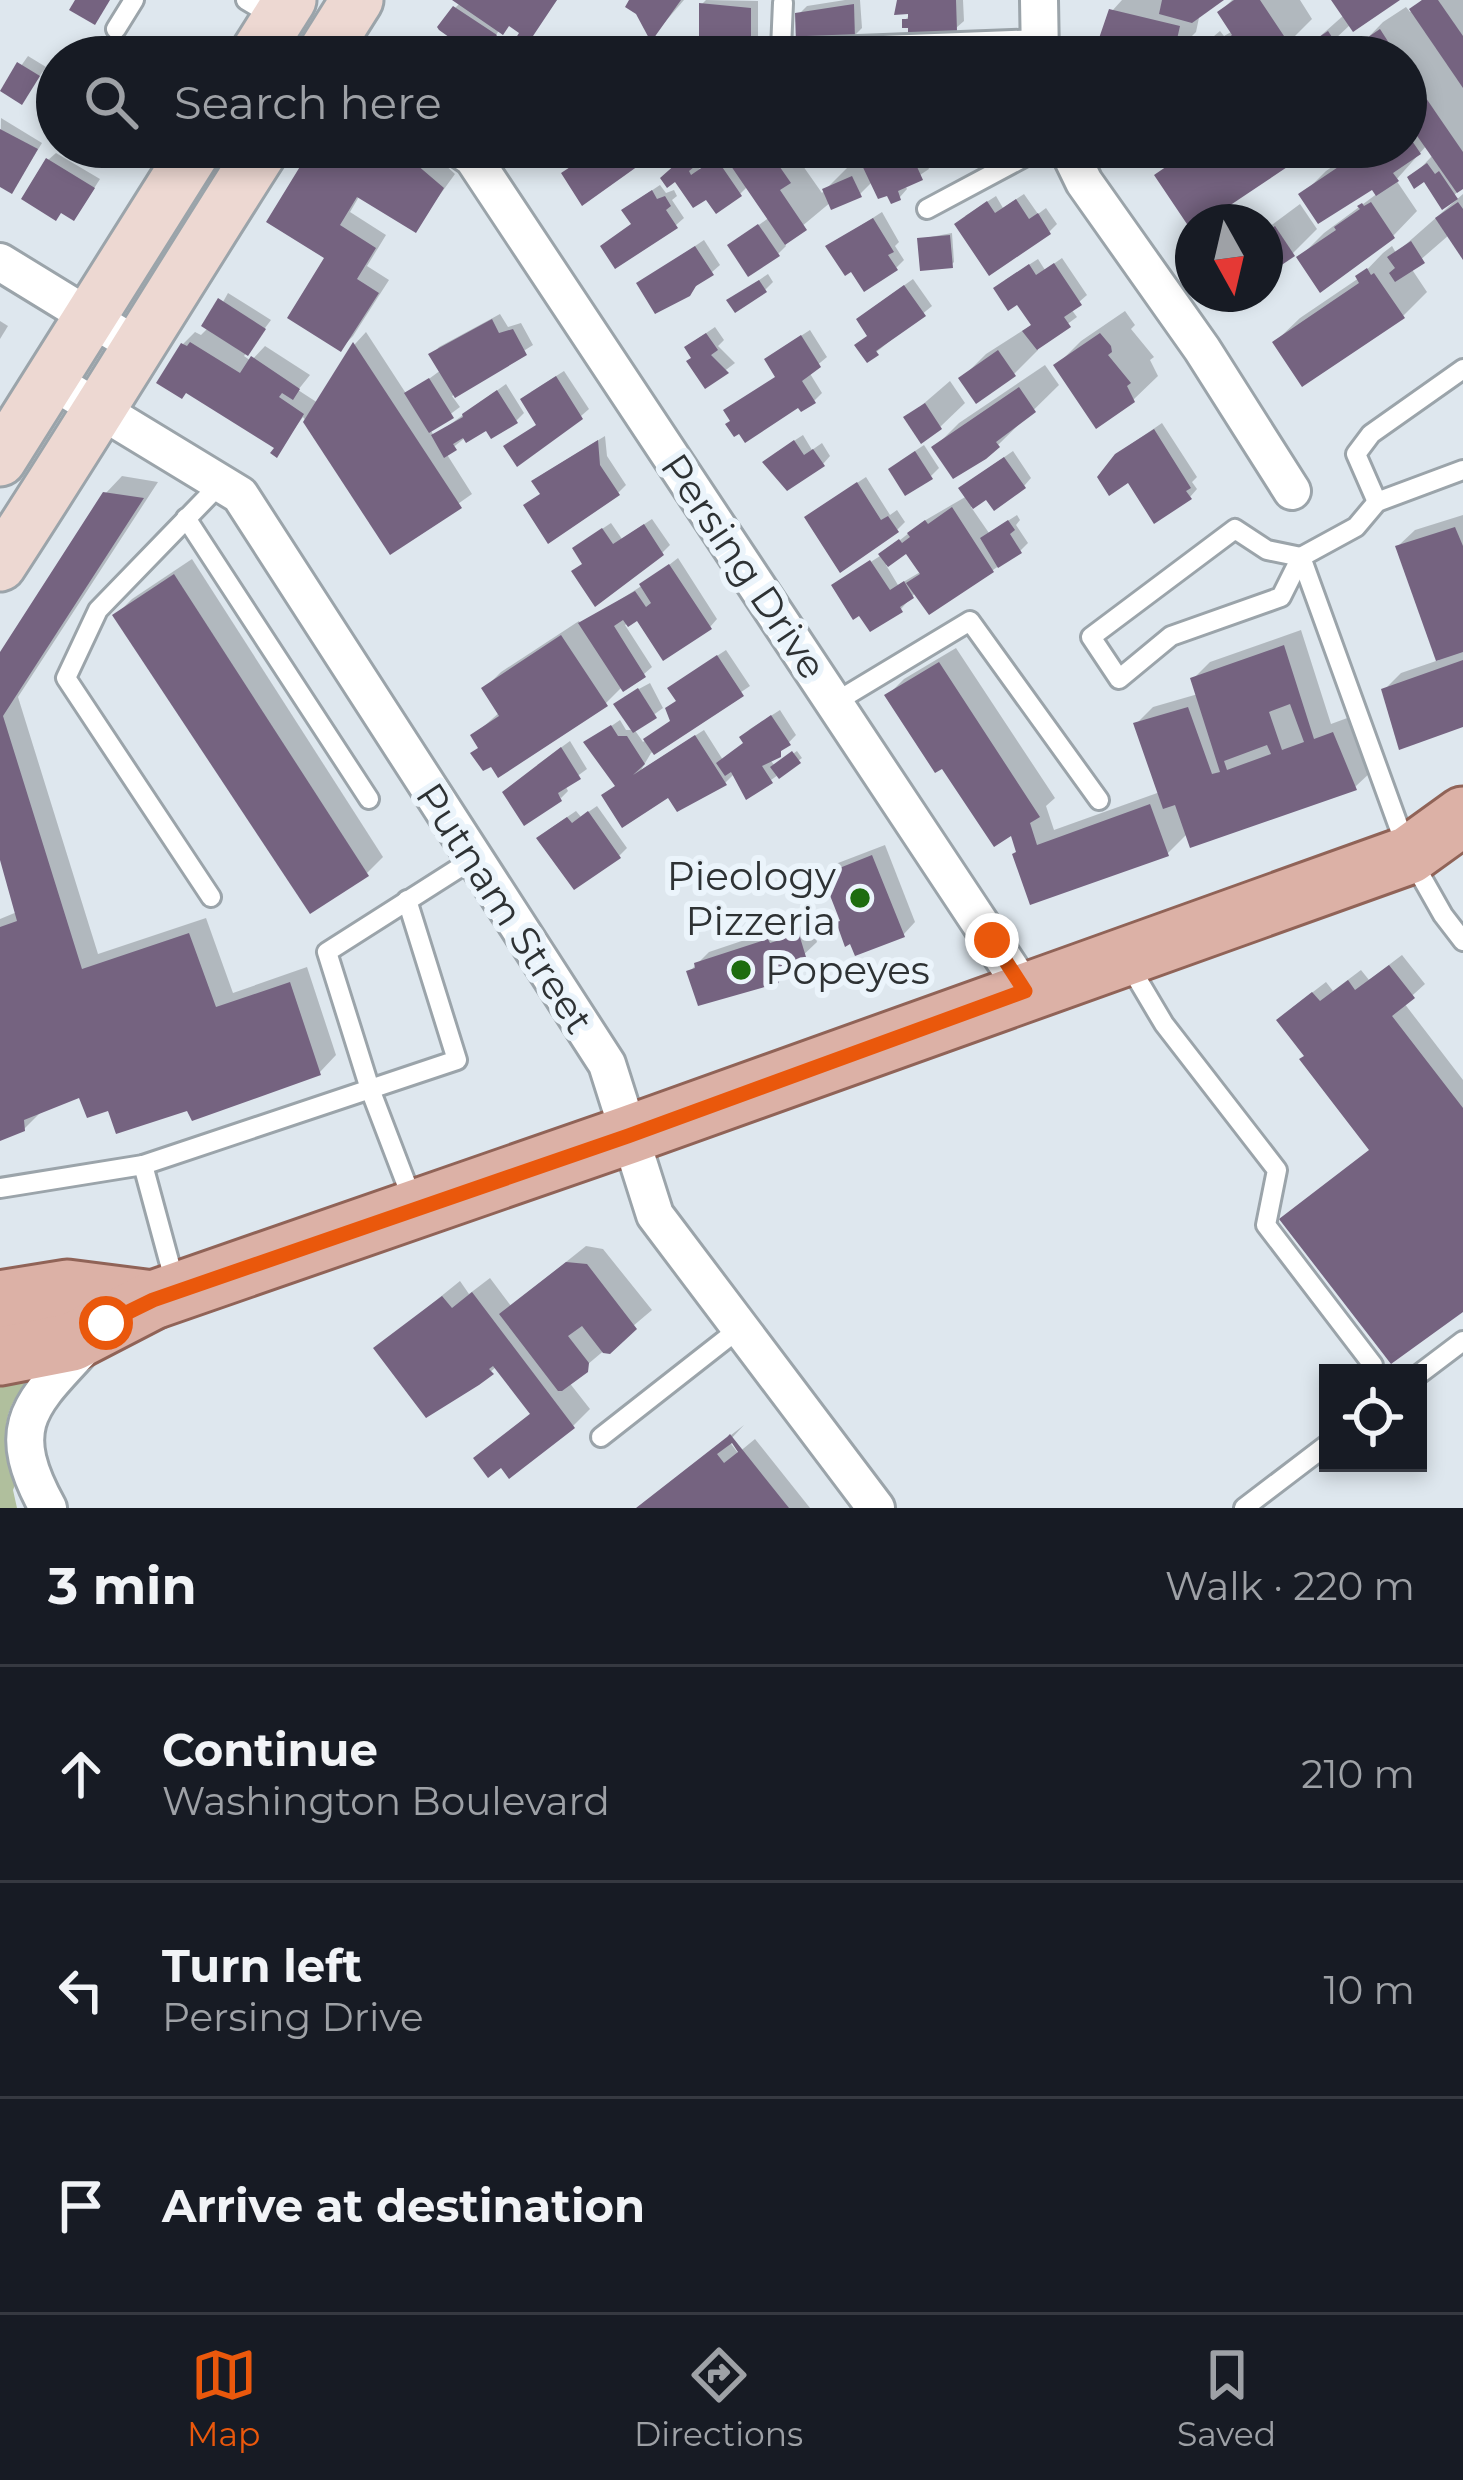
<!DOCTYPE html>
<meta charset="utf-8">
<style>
body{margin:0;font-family:Montserrat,sans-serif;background:#20242c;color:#f1f3f6}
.controls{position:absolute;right:36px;bottom:36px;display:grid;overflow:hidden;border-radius:0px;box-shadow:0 6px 18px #0003}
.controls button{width:108px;height:108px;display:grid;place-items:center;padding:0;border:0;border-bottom:3px solid #363941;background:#171b24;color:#f1f3f6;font:60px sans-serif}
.compass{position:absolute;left:1175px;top:204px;width:108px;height:108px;border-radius:50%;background:#171b24;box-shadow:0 6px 18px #0003;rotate:172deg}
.stop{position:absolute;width:36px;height:36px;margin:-27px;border:9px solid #ea580c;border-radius:50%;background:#fff}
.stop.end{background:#ea580c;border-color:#fff;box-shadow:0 3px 12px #0008}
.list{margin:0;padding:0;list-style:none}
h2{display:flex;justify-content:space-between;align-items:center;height:156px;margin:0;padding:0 48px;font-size:51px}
h2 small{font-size:39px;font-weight:400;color:#9ea1a6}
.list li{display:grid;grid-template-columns:78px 1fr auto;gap:36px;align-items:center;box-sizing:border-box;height:216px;padding:0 48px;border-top:3px solid #363941}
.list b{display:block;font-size:45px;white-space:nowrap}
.list p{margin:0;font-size:39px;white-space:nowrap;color:#9ea1a6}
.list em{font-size:39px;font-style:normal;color:#9ea1a6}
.icon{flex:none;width:66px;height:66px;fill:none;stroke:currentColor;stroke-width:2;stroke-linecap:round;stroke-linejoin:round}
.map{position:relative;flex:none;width:1463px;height:1508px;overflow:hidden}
.search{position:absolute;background:#171b24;box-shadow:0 6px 18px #0003;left:36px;right:36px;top:36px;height:132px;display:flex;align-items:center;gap:30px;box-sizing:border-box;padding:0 42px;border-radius:66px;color:#9ea1a6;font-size:45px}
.sheet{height:804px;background:#171b24}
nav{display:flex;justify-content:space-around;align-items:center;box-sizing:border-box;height:168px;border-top:3px solid #363941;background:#171b24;font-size:33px;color:#9ea1a6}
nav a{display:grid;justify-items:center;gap:6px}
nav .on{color:#ea580c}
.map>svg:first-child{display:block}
</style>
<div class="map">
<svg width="1463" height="1508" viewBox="0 0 1463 1508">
<rect width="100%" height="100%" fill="#dee7ee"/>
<path fill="#b0bf9d" d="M35 1376C0 1407 0 1436 18 1477L13 1490 17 1508H0V1383Z"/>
<g fill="#0003" fill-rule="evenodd">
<polygon points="455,0 557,0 521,48 528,53 526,57 490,57 504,39 515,45 523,32 510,24 500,29 492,41 455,8 460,3"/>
<polygon points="633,0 684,0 652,37"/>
<polygon points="706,0 758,1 758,41 750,49 740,49 746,57 712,57 723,49 702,4"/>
<polygon points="845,0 860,0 862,28 854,36 844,36 845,57 771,57 790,38 799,38 799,14 807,6"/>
<polygon points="898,0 963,0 964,21 956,28 905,20 914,11"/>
<polygon points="1122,0 1218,0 1200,13 1196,32 1176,52 1179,57 1149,57 1157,52 1138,48 1131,55 1112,11"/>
<polygon points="1232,0 1300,0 1312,19 1288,43 1266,57 1189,57 1220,31 1224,36 1233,31 1220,12"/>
<polygon points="1334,0 1395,0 1351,24 1334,40 1308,47 1344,15"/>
<polygon points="1422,0 1463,0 1463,187 1443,205 1425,178 1411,178 1433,155 1427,145 1396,180 1417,211 1393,236 1300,257 1324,233 1378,193 1373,186 1302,195 1326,171 1361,147 1406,147 1406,57 1366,57 1359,47 1383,22 1406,7 1410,12"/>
<polygon points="979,42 983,57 941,57 950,48"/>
<polygon points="576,45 584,57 559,57"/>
<polygon points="28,56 46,67 22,101 4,90"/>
<polygon points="1,118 42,143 18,182 0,183"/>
<polygon points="316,147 426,147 455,174 415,229 360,195 350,212 386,235 367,266 389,280 353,336 341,348"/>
<polygon points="591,147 623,147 625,151 637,147 644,156 636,164 593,153"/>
<polygon points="722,147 807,147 813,156 803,166 822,193 850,165 880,147 919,147 929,169 905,185 907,189 900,197 873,181 860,194 831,202 783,242 786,246 778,254 731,245 770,217 748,186 740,194 707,196 676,177 664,178 695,150 700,157 695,162 700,169 725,152"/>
<polygon points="1188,147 1312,147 1200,222 1193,222 1158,175"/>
<polygon points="56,153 100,179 81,209 62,211 48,160"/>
<polygon points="660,185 666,193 674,190 677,196 672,200 684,218 676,225 634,223 633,203"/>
<polygon points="1024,194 1038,214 1046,208 1057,224 1049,232 965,216 996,196 1003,208"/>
<polygon points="1463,194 1463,254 1449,235 1411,268 1427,292 1403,316 1275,342 1300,318 1359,278 1383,253 1392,246 1396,253"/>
<polygon points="1300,204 1317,229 1293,253 1265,272 1265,230"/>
<polygon points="882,212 899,242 895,246 904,260 896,268 852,268 829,246"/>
<polygon points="952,233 954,262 951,265 920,239"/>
<polygon points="704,240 720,265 688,293 640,283"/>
<polygon points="1062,258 1087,295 1071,309 1077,317 1036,347 1038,350 1014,374 962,378 986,354 1033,324 1005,280 1038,259 1045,270"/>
<polygon points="768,274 773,282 765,290 730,300"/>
<polygon points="913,279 932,306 868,359 867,312"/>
<polygon points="228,293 271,320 244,356 251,361 265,346 310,375 298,390 318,403 355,344 366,332 407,395 441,370 432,355 439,347 500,314 508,327 521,323 533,345 452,396 460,407 430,429 434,436 506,384 524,413 516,421 466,437 446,453 472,494 391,551 303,417 276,454 278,447 183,344 195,332 201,335 209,327"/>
<polygon points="1125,311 1135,325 1131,329 1154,357 1150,360 1158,376 1133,400 1057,365 1081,341"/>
<polygon points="0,321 8,326 0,339"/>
<polygon points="715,327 724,340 718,346 735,363 706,385 696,340"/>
<polygon points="810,330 827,357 809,372 822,393 814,401 778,376 776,352"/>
<polygon points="1045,365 1059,385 998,445 935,447 959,423"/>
<polygon points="564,371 589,409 581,416 539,424 531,392"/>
<polygon points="950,381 965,403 940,427 907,418"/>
<polygon points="1162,423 1197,477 1192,482 1197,489 1190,497 1127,447"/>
<polygon points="803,435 812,450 822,443 830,456 823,464 774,454"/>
<polygon points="605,436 607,456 626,485 618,493 542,493 543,474"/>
<polygon points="924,445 939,468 931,476 900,461"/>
<path d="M1013 451 1031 478 1024 486 987 496 971 507 989 533 1017 515 1020 520 1016 525 1028 543 1020 551 993 570 916 592 901 609 835 585 880 556 924 521 967 496 970 481ZM907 550 922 571 898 585 886 565Z"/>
<polygon points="122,476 158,482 18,697 98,954 206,918 233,993 307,967 336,1055 320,1072 189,1107 110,1108 80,1095 41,1112 24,1129 0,1138 0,919 17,912 0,848 0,658 105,494"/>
<polygon points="866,477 890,515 897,510 905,522 897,530 816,510"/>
<polygon points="1463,515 1463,724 1384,690 1401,673 1439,660 1398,546 1415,530"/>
<polygon points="652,519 670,545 662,553 585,562 584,541 611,523 622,539"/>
<polygon points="678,558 717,619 710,627 638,617 625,625 652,667 644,674 623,686 606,703 481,746 474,735 500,712 485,688 501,672 579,621 581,625 643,585"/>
<polygon points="192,559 383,857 367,873 116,615 132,599"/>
<polygon points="1301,630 1331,724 1350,717 1372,771 1355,787 1188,833 1167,854 1019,851 1012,831 942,765 887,696 904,679 956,648 1055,798 1046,806 1054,830 1160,792 1136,724 1153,707 1198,694 1193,679 1210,662"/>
<polygon points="726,650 750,686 651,753 641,770 704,730 723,760 746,742 743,737 750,729 780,710 796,735 771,761 775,766 797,751 802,758 771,780 735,773 725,783 669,794 605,795 617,785 587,743 620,720 626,730 634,730 624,697 650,683 663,708 634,729 643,742 673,719 679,681"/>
<polygon points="570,741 587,769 565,785 568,791 561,798 537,765"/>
<polygon points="597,806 627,848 619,856 548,830 576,811 581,817"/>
<polygon points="885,845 915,922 903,935 843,919 826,876 838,863"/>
<polygon points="811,923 817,942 777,980 689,972 709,952 780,928 782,933"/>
<polygon points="1402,955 1425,984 1404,1003 1463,1080 1463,1308 1372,1148 1307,1056 1292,1008 1326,982 1333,991 1361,970 1369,980"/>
<polygon points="586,1246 603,1249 652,1310 568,1381 590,1409 573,1426 501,1464 477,1458 532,1412 497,1366 478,1383 377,1348 460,1281 469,1294 490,1278 511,1306"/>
<polygon points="744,1425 729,1441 738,1453 755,1439 810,1508 637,1508"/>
</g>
<g fill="#756380" fill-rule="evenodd">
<polygon points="75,0 110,0 95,25 69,10"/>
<polygon points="452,0 557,0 525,48 514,41 519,33 509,26 503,35"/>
<polygon points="629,0 681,0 651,42 636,14 625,7"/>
<polygon points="897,0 956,0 957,31 908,33 908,28 902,28 902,19 908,19 908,14 894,15"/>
<polygon points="1162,0 1224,0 1192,23 1159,14"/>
<polygon points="1234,0 1260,0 1290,45 1272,57 1200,57 1232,35 1217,12"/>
<polygon points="1331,0 1400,0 1353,32"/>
<polygon points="1422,0 1438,0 1463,36 1463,88 1409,9"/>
<polygon points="699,3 751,8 751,52 699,52"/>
<polygon points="854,4 855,39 796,42 795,13"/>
<polygon points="453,6 497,35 484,53 475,46 470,52 439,30 437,27"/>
<polygon points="1109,9 1180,26 1173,57 1134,50 1132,57 1127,57 1095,50"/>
<polygon points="1380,29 1398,57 1362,57 1355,46"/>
<polygon points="1328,31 1336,43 1311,57 1304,47"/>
<polygon points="494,45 515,57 487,57"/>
<polygon points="17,62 40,76 22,105 0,91"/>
<polygon points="1406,69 1463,152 1463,189 1457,193 1406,120"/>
<polygon points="0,129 38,149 12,194 0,187"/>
<polygon points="1406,132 1421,154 1393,173 1399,181 1376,196 1372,190 1318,224 1298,194 1368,147 1406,147"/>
<polygon points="312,147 396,147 444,188 416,233 357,197 340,225 376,248 357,279 379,293 341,352 287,318 324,258 266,222"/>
<polygon points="585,147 610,147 617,157 627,150 638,166 582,206 561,173 590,154"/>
<polygon points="653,147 687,147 664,163"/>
<polygon points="718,147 766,147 791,183 780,190 807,230 785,245"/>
<polygon points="884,147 908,147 923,180 898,191 901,200 891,204 887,196 878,199 859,159"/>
<polygon points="927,147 977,147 978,153 930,163"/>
<polygon points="1195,147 1317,147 1205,222 1193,222 1193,233 1154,175"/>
<polygon points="686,155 694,167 689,171 691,175 716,158 742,196 716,214 706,200 693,208 675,182 667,188 660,178"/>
<polygon points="46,158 95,188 74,221 61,213 56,221 21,199"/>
<polygon points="1427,163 1435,174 1439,171 1458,199 1442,210 1424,182 1414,189 1407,177"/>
<polygon points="852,176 862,197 831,210 822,189"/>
<polygon points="652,190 657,199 665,196 671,206 666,210 678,228 615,269 600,246 631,224 621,210"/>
<polygon points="1016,199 1029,219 1038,213 1051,234 989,276 954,224 987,201 995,213"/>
<polygon points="1371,202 1395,238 1320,293 1296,257 1336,230 1334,227 1360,209 1357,206 1362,203 1364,206"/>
<polygon points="1458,202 1463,209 1463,260 1435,218"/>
<polygon points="873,218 894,252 888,255 898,270 864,292 851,272 845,276 825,246"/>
<polygon points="758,224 780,256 748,277 727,245"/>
<polygon points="1275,226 1295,256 1265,276 1265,233"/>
<polygon points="950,235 953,268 920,271 917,238"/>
<polygon points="1411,241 1425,263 1395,282 1389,273 1395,268 1387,257"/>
<polygon points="695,246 714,275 696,286 690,296 655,314 636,283"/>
<polygon points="1054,263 1082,305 1064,317 1071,327 1037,350 1022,331 1031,325 1017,305 1008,311 993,288 1029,264 1036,275"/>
<polygon points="1367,268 1371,275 1374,273 1405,318 1302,387 1272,342 1359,283 1355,276"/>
<polygon points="759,280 767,292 735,313 726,300"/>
<polygon points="904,285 926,316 876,351 879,355 867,363 854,345 867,336 856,319"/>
<polygon points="218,298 266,329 248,356 201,326"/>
<polygon points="492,319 499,333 513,329 527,355 455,398 428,354"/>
<polygon points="706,333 718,350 711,355 729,373 705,389 686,361 691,358 684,347"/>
<polygon points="1100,333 1111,346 1112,352 1108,355 1131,383 1127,386 1135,402 1096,429 1053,365"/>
<polygon points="801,335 821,367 802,381 816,403 801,412 798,408 745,443 739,434 734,437 725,424 730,421 723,410 775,377 764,359"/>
<polygon points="190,342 240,373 251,356 300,389 293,400 282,393 279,397 304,414 277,458 270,453 274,448 186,393 182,399 156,383 181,343 187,346"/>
<polygon points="353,342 462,508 390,555 303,422"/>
<polygon points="998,350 1016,376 976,404 958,378"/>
<polygon points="556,376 583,419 517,467 503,446 536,425 520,399"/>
<polygon points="429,378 454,418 429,433 404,393"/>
<polygon points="1019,387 1036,412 996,442 1000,447 986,459 953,479 931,447"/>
<polygon points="497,390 518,423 491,439 486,431 466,443 463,438 453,444 457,450 444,458 431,435 463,417 462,414"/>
<polygon points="925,403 942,429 921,444 903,417"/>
<polygon points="1154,429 1191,488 1186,491 1192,499 1154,524 1128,483 1109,496 1097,477 1115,454"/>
<polygon points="598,440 600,465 620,495 548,544 523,505 540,494 531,481"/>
<polygon points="794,440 804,455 813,449 825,466 787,491 762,462"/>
<polygon points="915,451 933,479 905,496 888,469"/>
<polygon points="1004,457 1026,488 994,511 986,500 973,509 958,488"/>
<polygon points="857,482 881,520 888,516 899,532 840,573 804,517"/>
<polygon points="103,492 144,498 3,716 82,969 189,933 216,1007 290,982 321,1075 192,1121 187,1111 116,1134 108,1111 87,1118 79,1098 24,1120 25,1131 0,1141 0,927 17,921 0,860 0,652"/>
<polygon points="952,507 994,572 929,615 906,583 920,574 906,554 888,567 878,554 899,539 902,543 910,537 907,533 925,520 928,524"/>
<polygon points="1008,520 1015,530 1010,534 1022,553 998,568 980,538"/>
<polygon points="644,524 664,555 595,607 571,571 582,564 572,548 602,528 613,544"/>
<polygon points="1455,527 1463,546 1463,652 1436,661 1395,546"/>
<polygon points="870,560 890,590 904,581 914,598 900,607 903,612 870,632 859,616 853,620 831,585"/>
<polygon points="669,564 712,629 663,661 637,621 628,627 623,620 614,626 646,677 623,692 578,623 635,591 646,607 651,603 639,584"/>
<polygon points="174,574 369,876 310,914 112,615"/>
<polygon points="561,635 608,706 498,778 491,767 483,771 470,753 478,748 470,735 499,716 481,688"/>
<path d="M1284 645 1314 739 1333 732 1357 790 1190 848 1175 805 1163 809 1133 723 1188 707 1212 774 1220 772 1190 678ZM1290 704 1304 742 1282 750 1269 712ZM1267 745 1271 754 1227 770 1224 761Z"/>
<polygon points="717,655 744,696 654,755 643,739 670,721 665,708 676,701 667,688"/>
<polygon points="1463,660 1463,727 1399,750 1381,689"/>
<polygon points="939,662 1040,817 1030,823 1037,845 1150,804 1169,856 1030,905 1012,854 1016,852 1011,836 994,847 942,769 935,773 884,695"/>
<polygon points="638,688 657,718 633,733 613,704"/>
<polygon points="771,715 791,745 781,751 781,757 762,766 773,783 746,800 731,772 725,776 716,763 743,743 739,737"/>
<polygon points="611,725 618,736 627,736 645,764 633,775 695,735 727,785 677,812 668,798 622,828 601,795 615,786 583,742"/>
<polygon points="561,747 581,779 558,793 562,801 524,826 502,792"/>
<polygon points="792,751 801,763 779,779 770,767"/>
<polygon points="588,811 621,858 574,890 536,838 567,817 572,823"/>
<polygon points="872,855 905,937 855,956 850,944 845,947 836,922 840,921 822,875"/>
<polygon points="799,934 806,957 796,960 798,967 776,974 779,983 698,1006 686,971 695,968 694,963 768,939 770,943"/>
<polygon points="1389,965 1415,998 1392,1016 1463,1108 1463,1312 1391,1364 1279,1219 1369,1150 1299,1059 1304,1056 1276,1020 1312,992 1320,1001 1348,980 1355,990"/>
<polygon points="566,1262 587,1264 637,1329 610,1354 603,1353 582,1326 568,1336 589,1363 588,1372 562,1391 558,1391 499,1314"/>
<polygon points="472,1292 575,1428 509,1479 501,1468 488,1478 473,1458 530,1414 493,1366 489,1369 494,1374 479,1385 426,1418 373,1348 442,1296 452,1308"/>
<path d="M730 1434 789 1508H636L727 1437ZM732 1443 738 1452 724 1463 717 1454Z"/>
</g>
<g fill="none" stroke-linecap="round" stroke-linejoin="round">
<g stroke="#9ba4aa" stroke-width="24">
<g id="service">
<polyline points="246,0 274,17"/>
<polyline points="783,3 781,49 1039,39"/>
<polyline points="116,29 134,0"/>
<polyline points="927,209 1043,147"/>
<polyline points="1463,470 1377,502 1356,527 1301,557 1409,855 1443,915 1463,941"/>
<polyline points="1377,502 1356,454 1371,434 1463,369"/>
<polyline points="186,518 369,799"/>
<polygon points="1235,529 1267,550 1301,557 1281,597 1171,636 1119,679 1091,637"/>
<polyline points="834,703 970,621 1099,800"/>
<polyline points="211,897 66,678 98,610 222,482"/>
<polyline points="1129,965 1164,1024 1277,1170 1266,1225 1373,1365"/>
<polyline points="143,1165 175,1283"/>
<polyline points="0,1188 143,1165 457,1060 407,900"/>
<polyline points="414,1204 370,1089 327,952 473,859"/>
<polyline points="1418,1375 1463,1341"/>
<polyline points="601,1437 740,1328"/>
<polyline points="1244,1508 1328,1444"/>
</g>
</g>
<g stroke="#9ba4aa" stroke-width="42">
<g id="minor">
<polyline points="1039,0 1040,57"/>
<polyline points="457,147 473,158 1025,991"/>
<polyline points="1067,147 1084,182 1202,349 1292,491"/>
<polyline points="0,262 137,346"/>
<polyline points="51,380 240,495 607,1064 655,1215 876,1508"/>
<path d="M48 1508C0 1422 34 1402 91 1339"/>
</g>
</g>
<g stroke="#9ba4aa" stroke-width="57">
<g id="secondary">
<polyline points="254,57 290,0"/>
<polyline points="321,57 357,0"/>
<polyline points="0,460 197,147"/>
<path d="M0 565C90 427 175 286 264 147"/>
</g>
</g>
<g stroke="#906357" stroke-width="63">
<g id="primary">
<polyline points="0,1300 67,1289 153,1300"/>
<polyline points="0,1356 72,1342 153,1300 628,1135 1409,855 1463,816"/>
</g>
</g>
<use href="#service" stroke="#fff" stroke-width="18"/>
<use href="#minor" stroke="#fff" stroke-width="36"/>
<use href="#secondary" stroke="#edd8d2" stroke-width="51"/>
<use href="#primary" stroke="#dcb1a6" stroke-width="57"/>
</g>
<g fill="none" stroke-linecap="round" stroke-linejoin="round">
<polyline stroke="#ea580c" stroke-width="15" points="106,1323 153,1300 628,1136 1025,991 992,940"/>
</g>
<g fill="#1d6c0f" stroke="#ebf4fb" stroke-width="4.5">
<circle cx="860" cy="898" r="12"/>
<circle cx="741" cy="970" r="12"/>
</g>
<g text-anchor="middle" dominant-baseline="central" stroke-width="12" stroke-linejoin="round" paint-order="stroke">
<g font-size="39" fill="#2e3234" stroke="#ebf4fb">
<text transform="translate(744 566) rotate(56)">Persing Drive</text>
<text transform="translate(505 908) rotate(57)">Putnam Street</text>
</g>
<g font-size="39" fill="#2e3234" stroke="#ebf4fb" text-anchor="end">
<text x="836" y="876">Pieology<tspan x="836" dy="45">Pizzeria</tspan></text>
<text x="765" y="970" text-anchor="start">Popeyes</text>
</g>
</g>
</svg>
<div class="controls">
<button><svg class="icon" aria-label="locate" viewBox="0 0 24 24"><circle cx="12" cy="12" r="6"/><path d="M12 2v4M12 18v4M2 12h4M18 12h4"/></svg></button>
</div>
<svg class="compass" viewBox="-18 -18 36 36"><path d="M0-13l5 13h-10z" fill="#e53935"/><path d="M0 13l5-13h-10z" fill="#9ea1a6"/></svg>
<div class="stop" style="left:106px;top:1323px"></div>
<div class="stop end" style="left:992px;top:940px"></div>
<div class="search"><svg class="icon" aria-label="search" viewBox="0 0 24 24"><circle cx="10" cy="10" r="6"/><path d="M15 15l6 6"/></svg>Search here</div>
</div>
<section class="sheet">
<h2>3 min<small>Walk · 220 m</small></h2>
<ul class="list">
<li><svg class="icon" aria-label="ahead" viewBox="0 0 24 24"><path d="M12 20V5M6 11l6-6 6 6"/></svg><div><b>Continue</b><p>Washington Boulevard</p></div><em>210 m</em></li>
<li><svg class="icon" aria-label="left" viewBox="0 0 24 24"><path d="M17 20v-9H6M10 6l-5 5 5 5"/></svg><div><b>Turn left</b><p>Persing Drive</p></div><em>10 m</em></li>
<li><svg class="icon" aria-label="arrive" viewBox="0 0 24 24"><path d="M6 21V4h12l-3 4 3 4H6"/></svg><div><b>Arrive at destination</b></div></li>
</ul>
</section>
<nav>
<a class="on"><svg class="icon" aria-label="map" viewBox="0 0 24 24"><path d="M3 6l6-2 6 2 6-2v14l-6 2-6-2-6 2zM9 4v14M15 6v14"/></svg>Map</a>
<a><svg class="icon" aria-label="directions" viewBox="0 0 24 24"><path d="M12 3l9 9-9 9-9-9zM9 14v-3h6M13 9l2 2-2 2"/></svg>Directions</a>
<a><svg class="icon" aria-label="saved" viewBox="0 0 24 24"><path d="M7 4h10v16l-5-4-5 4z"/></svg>Saved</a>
</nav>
